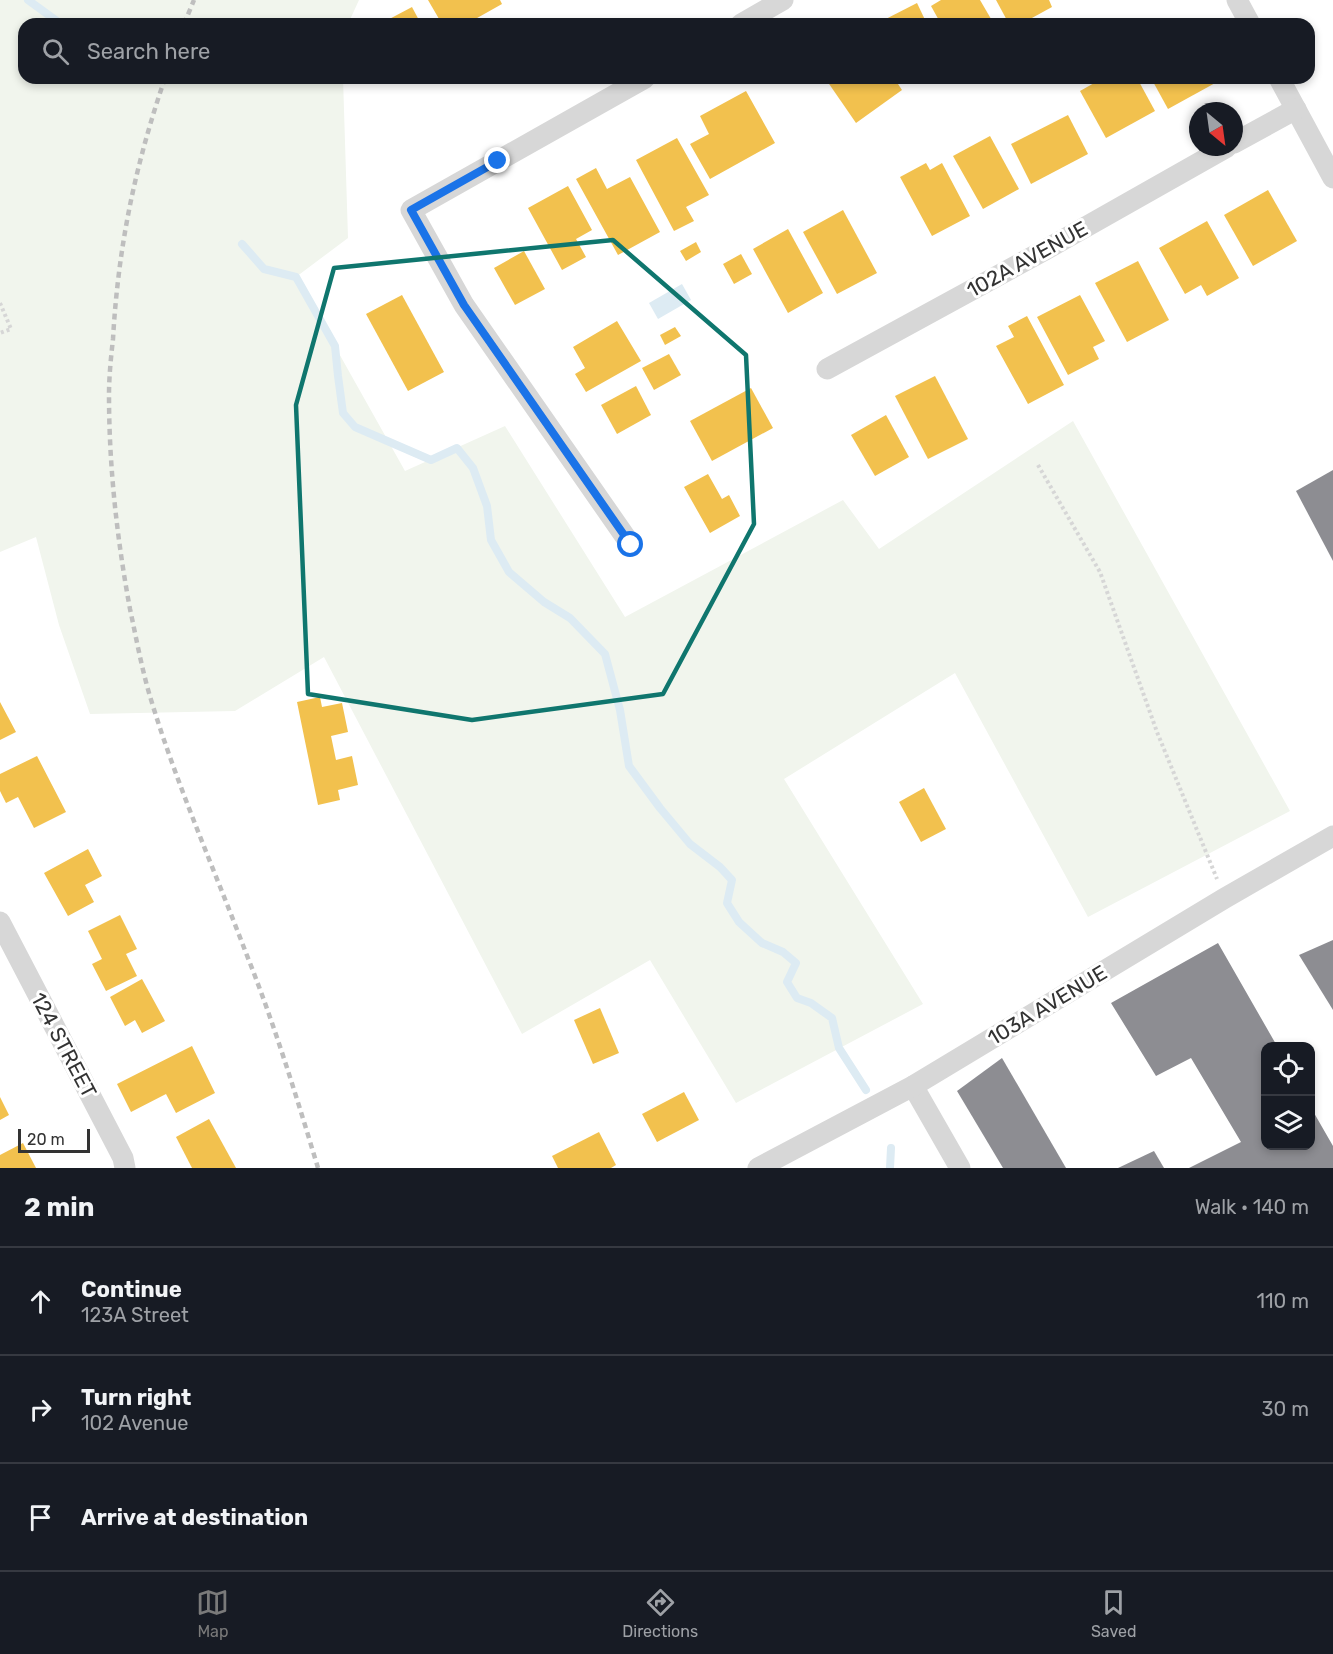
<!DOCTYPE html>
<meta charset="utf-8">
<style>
body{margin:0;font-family:Rubik,sans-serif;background:#20242c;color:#f1f3f6}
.controls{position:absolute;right:18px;bottom:18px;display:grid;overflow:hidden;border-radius:12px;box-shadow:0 3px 9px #0003}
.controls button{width:54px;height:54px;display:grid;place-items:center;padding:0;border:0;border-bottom:2px solid #363941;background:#171b24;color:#f1f3f6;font:30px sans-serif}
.compass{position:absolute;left:1189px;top:102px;width:54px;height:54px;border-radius:50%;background:#171b24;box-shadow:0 3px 9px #0003;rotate:151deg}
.scale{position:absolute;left:18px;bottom:15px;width:72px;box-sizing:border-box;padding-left:6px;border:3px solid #333;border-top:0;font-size:16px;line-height:21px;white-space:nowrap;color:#333;-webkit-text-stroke:4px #fff;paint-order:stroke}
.stop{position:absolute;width:18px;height:18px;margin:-14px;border:4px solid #1a73e8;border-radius:50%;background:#fff}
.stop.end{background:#1a73e8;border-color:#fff;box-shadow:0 2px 6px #0008}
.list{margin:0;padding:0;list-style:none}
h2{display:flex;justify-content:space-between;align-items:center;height:78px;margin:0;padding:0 24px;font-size:26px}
h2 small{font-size:20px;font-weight:400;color:#9ea1a6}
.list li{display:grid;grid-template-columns:39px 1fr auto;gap:18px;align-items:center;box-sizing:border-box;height:108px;padding:0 24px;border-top:2px solid #363941}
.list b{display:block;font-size:22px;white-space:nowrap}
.list p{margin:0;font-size:20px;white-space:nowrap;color:#9ea1a6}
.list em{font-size:20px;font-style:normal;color:#9ea1a6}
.icon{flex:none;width:33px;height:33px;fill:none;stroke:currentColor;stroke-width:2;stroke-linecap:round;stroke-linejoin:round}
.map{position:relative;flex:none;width:1333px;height:1168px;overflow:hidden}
.search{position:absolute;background:#171b24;box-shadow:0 3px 9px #0003;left:18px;right:18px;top:18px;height:66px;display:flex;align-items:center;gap:15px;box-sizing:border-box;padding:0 21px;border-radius:18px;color:#9ea1a6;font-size:22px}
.sheet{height:402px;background:#171b24}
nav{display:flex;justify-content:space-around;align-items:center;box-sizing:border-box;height:84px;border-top:2px solid #363941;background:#171b24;font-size:16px;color:#9ea1a6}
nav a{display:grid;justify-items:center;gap:3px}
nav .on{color:#7a7a7a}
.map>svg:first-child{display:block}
</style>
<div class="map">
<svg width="1333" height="1168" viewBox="0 0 1333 1168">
<rect width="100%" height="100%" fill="#fff"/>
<polygon fill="#f1f5ed" points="0,0 359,0 348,24 24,24 24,78 343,78 348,238 296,277 405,471 505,426 625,617 843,500 879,549 1073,421 1290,811 1088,917 955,673 784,779 923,1004 736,1103 650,960 522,1034 324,657 235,711 90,714 59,625 36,537 0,552"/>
<polygon fill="#ddebf3" points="682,284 691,300 658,319 649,303"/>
<g fill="#f2c14e">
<polygon points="428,0 500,0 502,4 470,22 471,24 442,24"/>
<polygon points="941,0 980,0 994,24 941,24 931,6"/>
<polygon points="996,0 1049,0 1052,7 1021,24 1009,24"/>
<polygon points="917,3 927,24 876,24"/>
<polygon points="412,7 421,24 380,24"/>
<polygon points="825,78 894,78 902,90 856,123"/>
<polygon points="1103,78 1137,78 1155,111 1106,138 1080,91"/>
<polygon points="1151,78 1215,78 1217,82 1168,109"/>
<polygon points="746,91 775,143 710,179 690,144 709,134 700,116"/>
<polygon points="1068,115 1088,154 1031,184 1011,144"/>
<polygon points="990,136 1019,189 983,209 953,156"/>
<polygon points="677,138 709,195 686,207 694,221 674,231 636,160"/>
<polygon points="926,163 930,170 942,163 970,216 932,236 900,177"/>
<polygon points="596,168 607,189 630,177 660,232 618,255 576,179"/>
<polygon points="568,186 592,230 576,239 586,257 562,270 528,208"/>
<polygon points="1268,190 1297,241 1253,266 1224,215"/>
<polygon points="843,210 877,273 837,294 803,232"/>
<polygon points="1207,221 1239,278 1207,296 1201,285 1185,294 1159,248"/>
<polygon points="788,229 823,293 788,313 753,249"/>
<polygon points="696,242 701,252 686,261 680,251"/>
<polygon points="524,251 545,289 515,305 494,268"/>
<polygon points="741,254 752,274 734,284 723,264"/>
<polygon points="1138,261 1169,320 1127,342 1095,283"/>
<polygon points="402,295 444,372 408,391 366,314"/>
<polygon points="1080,295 1105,341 1093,347 1099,359 1068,375 1037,317"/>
<polygon points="1027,316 1064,385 1028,404 996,346 1014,337 1008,326"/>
<polygon points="617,321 641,361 586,392 575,374 585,368 573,347"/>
<polygon points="675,327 681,336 665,345 660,335"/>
<polygon points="669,354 681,375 654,390 642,368"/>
<polygon points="935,376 968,439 928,459 895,396"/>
<polygon points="636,386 651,415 617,434 601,405"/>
<polygon points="751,388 773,428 712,461 690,421"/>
<polygon points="886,415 909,457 875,476 851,435"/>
<polygon points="708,474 722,499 729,495 740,516 710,533 684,487"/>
<polygon points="320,697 322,707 342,703 348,732 331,736 336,760 352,756 358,785 338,790 340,800 318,805 297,702"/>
<polygon points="0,702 16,732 0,740"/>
<polygon points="37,756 66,812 34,828 18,797 6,803 0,791 0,774"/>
<polygon points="924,788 946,829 921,842 899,802"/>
<polygon points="88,849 102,876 85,885 94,902 68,916 44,873"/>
<polygon points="120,915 137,949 126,954 137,976 106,991 92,964 102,959 88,931"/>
<polygon points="142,979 165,1021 142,1033 135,1020 125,1026 110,997"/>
<polygon points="600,1008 619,1053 593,1064 574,1020"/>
<polygon points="192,1046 215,1093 176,1113 166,1094 131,1112 117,1084"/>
<polygon points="684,1092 699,1120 657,1142 642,1114"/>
<polygon points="0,1097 9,1115 0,1120"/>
<polygon points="209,1119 236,1168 192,1168 176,1137"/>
<polygon points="599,1132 616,1165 611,1168 558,1168 552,1156"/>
<polygon points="23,1143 36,1168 0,1168 0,1155"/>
</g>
<g fill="#8d8d92">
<polygon points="1333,470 1333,561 1296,491"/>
<polygon points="1333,940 1333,1010 1299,955"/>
<polygon points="1218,943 1277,1046 1266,1046 1266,1146 1310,1146 1310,1106 1333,1146 1333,1168 1189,1168 1241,1142 1191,1058 1156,1076 1111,1003"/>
<polygon points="1002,1058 1066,1168 1003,1168 957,1091"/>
<polygon points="1154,1151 1164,1168 1118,1168"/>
</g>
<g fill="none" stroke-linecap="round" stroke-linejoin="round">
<g stroke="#ddebf3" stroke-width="8">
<polyline points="28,0 61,24"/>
<polyline points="242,244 264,269 296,277 335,346 338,376 343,413 355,427 431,460 457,448 473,468 487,506 491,540 509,572 544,602 570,618 605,654 620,710 629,766 660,808 690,844 720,867 732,880 727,903 739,922 762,943 783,952 796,963 787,982 797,998 811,1003 832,1018 839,1048 866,1090"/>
<polyline points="890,1168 891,1148"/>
</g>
<g stroke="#d6d6d6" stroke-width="4" stroke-dasharray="3 3" stroke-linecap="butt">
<polyline points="0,303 11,329 0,333"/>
<polyline points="1038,465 1100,572 1157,732 1217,879"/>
</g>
<g stroke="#d7d7d7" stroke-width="21">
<polyline points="1237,0 1250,24"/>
<polyline points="741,24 783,0"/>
<polyline points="1279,78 1333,178"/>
<polyline points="1234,143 1296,109"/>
<polyline points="827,369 1045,250 1227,147"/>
<polyline points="631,545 464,305 411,210 645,78"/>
<polyline points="0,922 123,1158 125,1168"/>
<polyline points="913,1086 960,1168"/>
<polyline points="758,1168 913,1086 1225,898 1333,836"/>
</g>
<g stroke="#bebebe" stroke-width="4.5" stroke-dasharray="6 4.5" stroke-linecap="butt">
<polyline points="184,24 194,0"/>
<path d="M165 78C148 128 134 179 125 232 119 267 115 303 113 339 111 357 109 376 109 395 109 467 117 539 130 609 136 637 141 665 149 693 175 781 213 866 246 953 274 1023 296 1095 318 1168"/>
</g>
</g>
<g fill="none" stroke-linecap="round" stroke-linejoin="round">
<polyline stroke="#1a73e8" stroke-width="8" points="498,161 411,210 464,305 631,545"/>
</g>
<path fill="none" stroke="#0f766e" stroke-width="4.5" stroke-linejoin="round" d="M613 240 746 355 754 524 663 694 472 720 308 694 296 405 334 268Z"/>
<g text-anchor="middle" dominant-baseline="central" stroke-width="6" stroke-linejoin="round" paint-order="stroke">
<g font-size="21" fill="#333" stroke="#fff">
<text transform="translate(1027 259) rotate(-29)">102A AVENUE</text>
<text transform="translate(1047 1005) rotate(-31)">103A AVENUE</text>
<text transform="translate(64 1045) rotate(62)">124 STREET</text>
</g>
</g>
</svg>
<div class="controls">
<button><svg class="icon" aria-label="locate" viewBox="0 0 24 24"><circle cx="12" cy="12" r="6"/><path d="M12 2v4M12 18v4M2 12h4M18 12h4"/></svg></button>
<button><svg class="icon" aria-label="layers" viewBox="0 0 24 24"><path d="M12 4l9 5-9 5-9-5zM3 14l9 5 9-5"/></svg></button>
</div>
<svg class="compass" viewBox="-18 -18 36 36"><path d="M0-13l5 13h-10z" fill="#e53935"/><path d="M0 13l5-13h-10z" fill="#9ea1a6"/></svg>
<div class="scale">20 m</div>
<div class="stop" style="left:631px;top:545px"></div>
<div class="stop end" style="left:498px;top:161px"></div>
<div class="search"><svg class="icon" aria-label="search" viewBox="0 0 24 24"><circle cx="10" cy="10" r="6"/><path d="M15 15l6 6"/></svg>Search here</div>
</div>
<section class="sheet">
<h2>2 min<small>Walk · 140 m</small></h2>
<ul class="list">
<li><svg class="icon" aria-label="ahead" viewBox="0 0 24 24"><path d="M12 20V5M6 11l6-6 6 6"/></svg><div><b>Continue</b><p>123A Street</p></div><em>110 m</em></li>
<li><svg class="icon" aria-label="right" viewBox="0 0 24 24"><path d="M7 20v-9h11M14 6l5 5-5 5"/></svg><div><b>Turn right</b><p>102 Avenue</p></div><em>30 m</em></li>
<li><svg class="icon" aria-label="arrive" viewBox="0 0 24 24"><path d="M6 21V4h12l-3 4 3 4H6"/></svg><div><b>Arrive at destination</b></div></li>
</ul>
</section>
<nav>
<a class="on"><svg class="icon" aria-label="map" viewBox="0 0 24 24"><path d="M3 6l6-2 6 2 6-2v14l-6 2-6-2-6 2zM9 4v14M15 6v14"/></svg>Map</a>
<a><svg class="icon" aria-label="directions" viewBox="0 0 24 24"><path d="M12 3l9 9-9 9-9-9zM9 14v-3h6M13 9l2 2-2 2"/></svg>Directions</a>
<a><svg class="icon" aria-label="saved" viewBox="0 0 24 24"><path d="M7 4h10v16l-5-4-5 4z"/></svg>Saved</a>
</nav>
